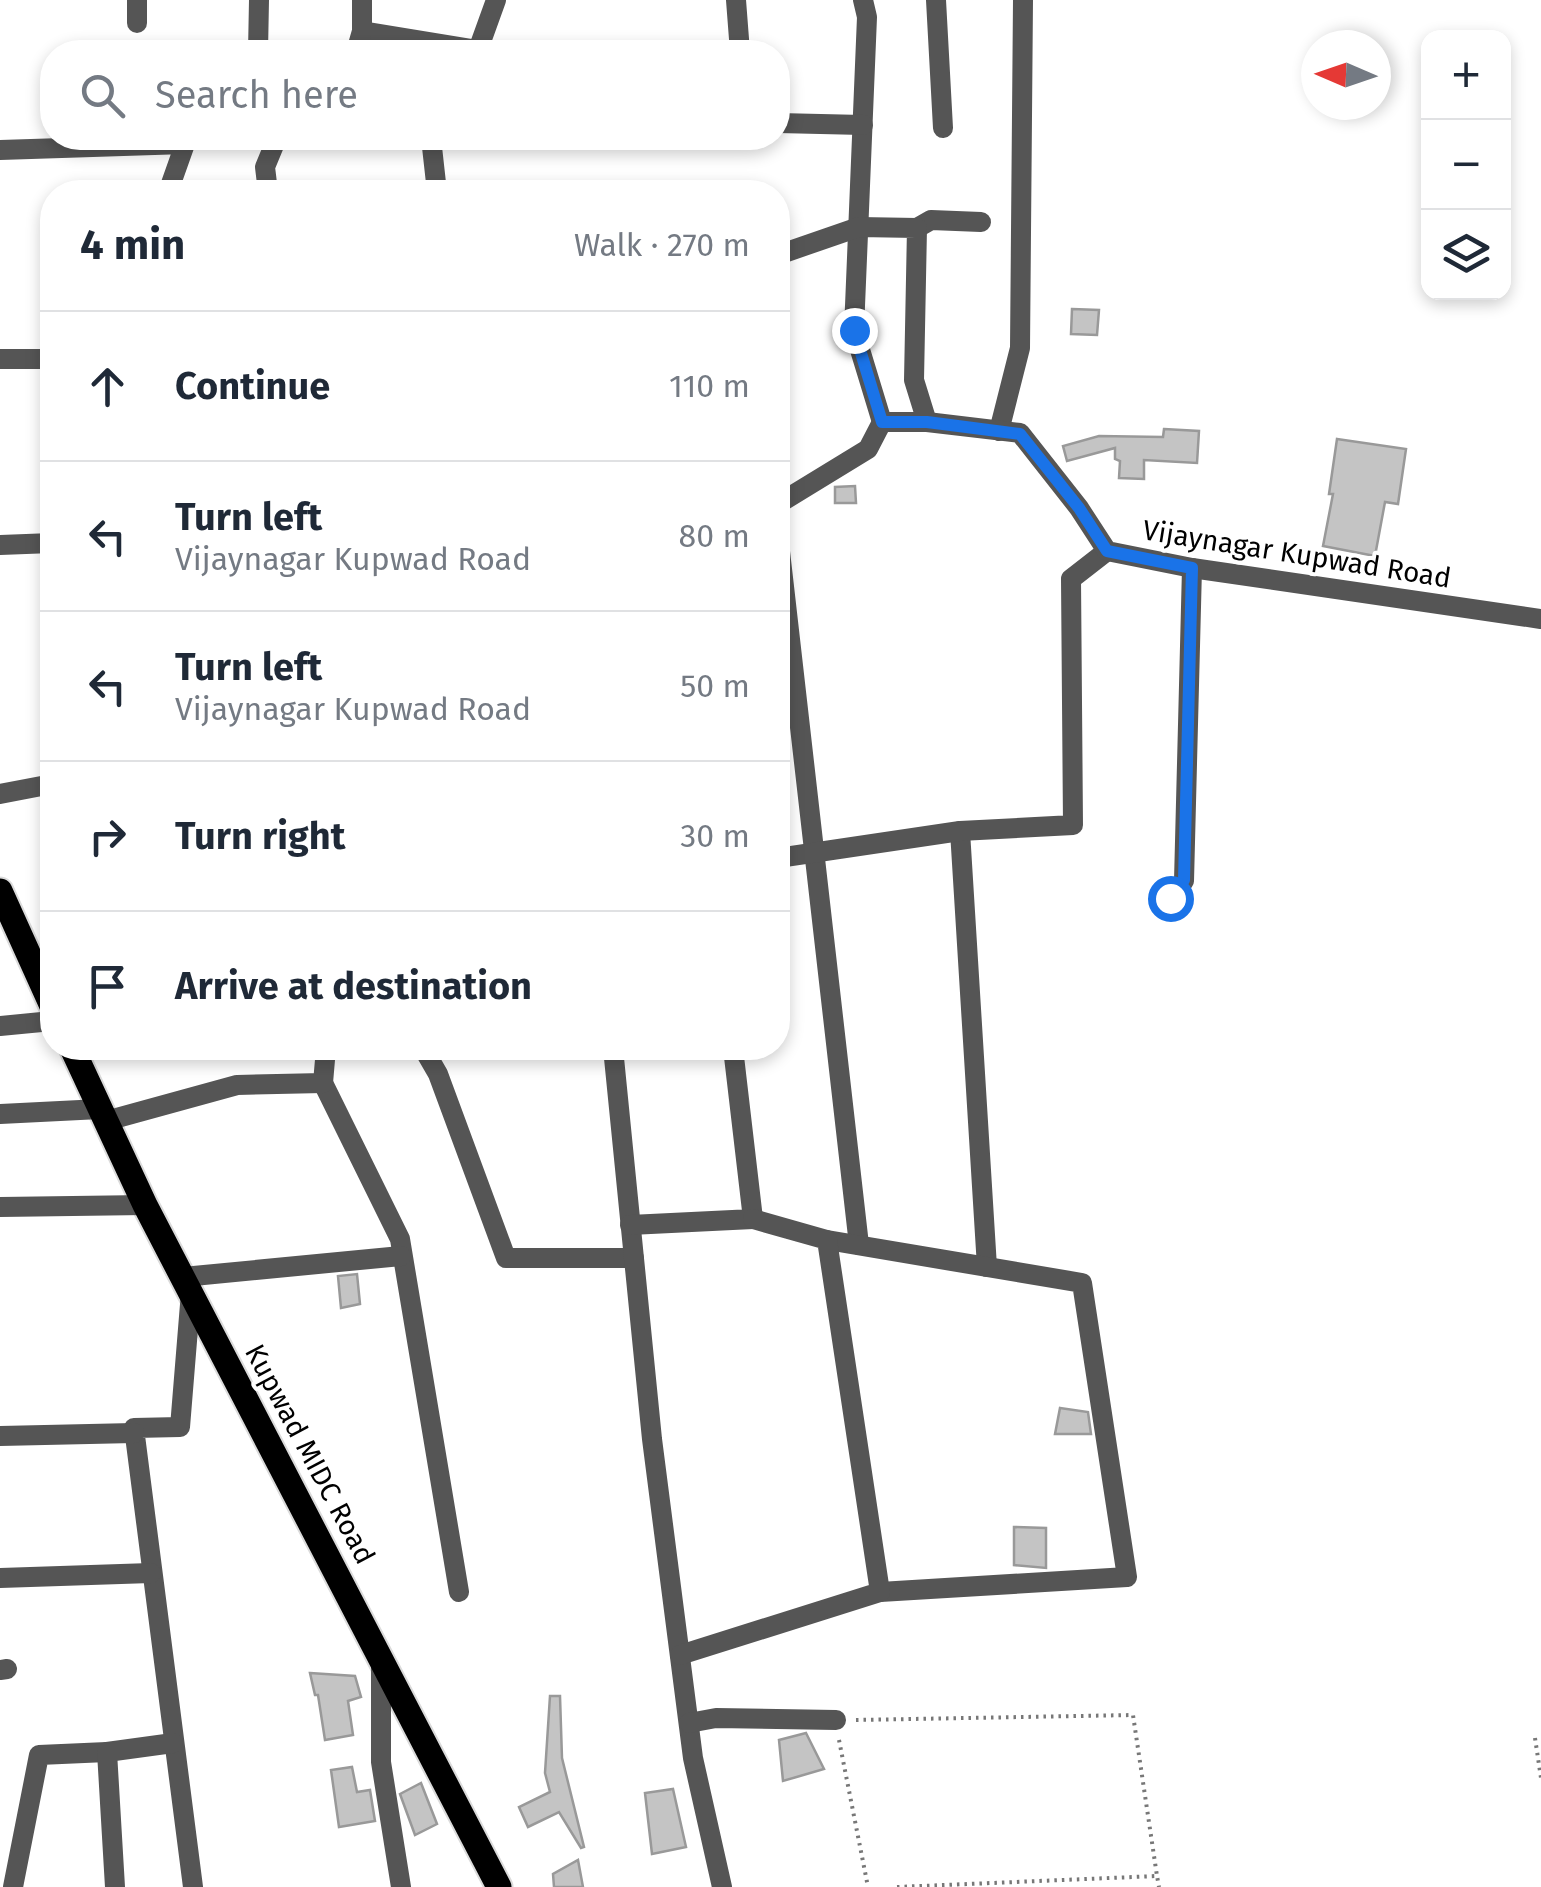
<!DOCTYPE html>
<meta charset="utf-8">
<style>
body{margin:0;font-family:"Fira Sans",sans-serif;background:#f2f2f3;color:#1f2937}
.controls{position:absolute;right:30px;top:30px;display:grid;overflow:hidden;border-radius:20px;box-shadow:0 5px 15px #0003}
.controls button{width:90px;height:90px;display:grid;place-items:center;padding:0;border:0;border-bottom:2px solid #e0e1e3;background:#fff;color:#1f2937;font:50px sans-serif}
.compass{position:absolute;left:1301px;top:30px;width:90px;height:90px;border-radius:50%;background:#fff;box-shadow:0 5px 15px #0003;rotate:272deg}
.stop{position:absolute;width:30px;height:30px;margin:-22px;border:8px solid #1a73e8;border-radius:50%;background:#fff}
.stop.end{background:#1a73e8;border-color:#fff;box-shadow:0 2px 10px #0008}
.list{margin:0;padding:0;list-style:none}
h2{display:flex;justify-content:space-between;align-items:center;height:130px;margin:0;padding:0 40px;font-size:42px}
h2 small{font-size:32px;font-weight:400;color:#747a83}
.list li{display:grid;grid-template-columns:65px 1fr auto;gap:30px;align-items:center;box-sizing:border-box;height:150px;padding:0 40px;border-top:2px solid #e0e1e3}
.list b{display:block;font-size:38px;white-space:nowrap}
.list p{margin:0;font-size:32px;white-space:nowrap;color:#747a83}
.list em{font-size:32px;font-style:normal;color:#747a83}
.icon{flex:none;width:55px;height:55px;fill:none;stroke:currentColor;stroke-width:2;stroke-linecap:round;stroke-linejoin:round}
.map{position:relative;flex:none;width:1541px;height:1887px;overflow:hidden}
.search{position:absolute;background:#fff;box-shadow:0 5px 15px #0003;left:40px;top:40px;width:750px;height:110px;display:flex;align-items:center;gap:25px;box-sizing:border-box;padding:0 35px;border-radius:40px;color:#747a83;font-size:38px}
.panel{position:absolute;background:#fff;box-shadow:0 5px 15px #0003;left:40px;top:180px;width:750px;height:880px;border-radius:40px}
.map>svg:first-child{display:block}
</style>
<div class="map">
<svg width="1541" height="1887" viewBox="0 0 1541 1887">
<rect width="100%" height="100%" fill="#fff"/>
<g fill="#c4c4c4" stroke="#999" stroke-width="2.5">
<polygon points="1072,309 1099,310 1097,335 1071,334"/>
<polygon points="1164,429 1199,431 1197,463 1144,460 1144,479 1119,478 1120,461 1115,459 1115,448 1067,461 1063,446 1099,436 1163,437"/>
<polygon points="1337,439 1406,449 1398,504 1385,502 1375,556 1323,546 1333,494 1329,494"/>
<polygon points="855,486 856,503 835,503 835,487"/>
<polygon points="357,1274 360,1304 341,1308 338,1276"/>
<polygon points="1060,1408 1088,1412 1091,1434 1055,1434"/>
<polygon points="1014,1527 1046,1528 1046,1568 1014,1565"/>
<polygon points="310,1673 355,1676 361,1697 348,1701 353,1735 325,1740 318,1695 315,1695"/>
<polygon points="550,1696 560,1696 562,1758 584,1847 581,1848 559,1812 528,1827 519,1807 550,1792 545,1773"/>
<polygon points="806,1733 824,1769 783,1781 779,1740"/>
<polygon points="352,1767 357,1792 370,1790 375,1821 339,1827 331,1770"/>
<polygon points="421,1783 437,1824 415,1835 400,1794"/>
<polygon points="673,1789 686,1847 652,1854 645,1793"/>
<polygon points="578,1860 583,1887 554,1887 553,1874"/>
</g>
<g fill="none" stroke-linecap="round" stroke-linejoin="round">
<g stroke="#dbdbdb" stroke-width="29">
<g id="primary">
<polyline points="0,891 52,1006"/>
<polyline points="72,1048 145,1205 499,1887"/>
</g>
</g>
<g stroke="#777" stroke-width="4" stroke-dasharray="2.5 5" stroke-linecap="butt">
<polyline points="856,1720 1133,1715 1157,1876"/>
<polyline points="1535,1738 1541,1778"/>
<polyline points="839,1740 868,1887"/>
<polyline points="897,1887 1157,1876 1159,1887"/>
</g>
<g stroke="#555" stroke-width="20">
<polyline points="736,0 740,52"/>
<polyline points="863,0 867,17 854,330 882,422"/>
<polyline points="936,0 943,128"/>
<polyline points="137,23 137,0"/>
<polyline points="362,31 478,50 496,0"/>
<polyline points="258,52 259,0"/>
<polyline points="356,52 362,31 362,0"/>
<polyline points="778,123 863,125"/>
<polyline points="431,138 437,192"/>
<polyline points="0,150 185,144 168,192"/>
<polyline points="268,192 265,167 277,138"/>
<polyline points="917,228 931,220 981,222"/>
<polyline points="778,255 859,227 917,228 914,380 927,422"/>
<polyline points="0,359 52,359"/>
<polyline points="999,431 1020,348 1023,0"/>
<polyline points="778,534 859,1245"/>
<polyline points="0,545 52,543"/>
<polyline points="960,831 987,1267"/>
<polyline points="778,858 960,831 1073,825 1071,579 1107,551"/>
<polyline points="1170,898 1184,881 1192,568"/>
<polyline points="0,1026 52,1021"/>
<polyline points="423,1048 438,1074 506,1258 634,1258"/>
<polyline points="613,1048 652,1439 693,1758 722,1887"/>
<polyline points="323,1083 400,1239 459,1592"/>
<polyline points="0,1114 100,1109"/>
<polyline points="106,1121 237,1085 323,1083 326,1048"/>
<polyline points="0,1207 145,1205"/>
<polyline points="630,1225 753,1219 733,1048"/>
<polyline points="827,1240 1082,1283 1127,1577 880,1592"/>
<polyline points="183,1277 401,1256"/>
<polyline points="191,1292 180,1427 134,1428 193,1887"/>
<polyline points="0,1436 134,1433"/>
<polyline points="0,1578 151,1573"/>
<polyline points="680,1655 880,1592 827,1240 753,1219"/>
<polyline points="381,1663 381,1762 401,1887"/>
<polyline points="0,1670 7,1669"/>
<polyline points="689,1723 716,1718 836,1720"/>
<polyline points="13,1887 39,1755 107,1752"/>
<polyline points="115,1887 107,1752 173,1743"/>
</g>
<g stroke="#555" stroke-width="20">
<polyline points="778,504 868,449 882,422 927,422 1020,433 1079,508 1107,551 1192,568 1541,619"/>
<polyline points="0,794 52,784"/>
</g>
<use href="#primary" stroke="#000" stroke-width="25"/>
</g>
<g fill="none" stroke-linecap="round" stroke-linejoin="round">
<polyline stroke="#1a73e8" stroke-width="12" points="854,330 882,422 927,422 1020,434 1079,508 1107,551 1192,568 1184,880 1170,898"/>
</g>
<g text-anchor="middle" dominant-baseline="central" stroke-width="8" stroke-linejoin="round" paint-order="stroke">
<g font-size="28" fill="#000" stroke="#fff">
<text transform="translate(1297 554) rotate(9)">Vijaynagar Kupwad Road</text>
<text transform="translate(310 1454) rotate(62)">Kupwad MIDC Road</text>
</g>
</g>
</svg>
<div class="controls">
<button>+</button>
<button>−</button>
<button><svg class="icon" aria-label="layers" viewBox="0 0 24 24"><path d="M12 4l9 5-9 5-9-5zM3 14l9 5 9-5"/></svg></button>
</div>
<svg class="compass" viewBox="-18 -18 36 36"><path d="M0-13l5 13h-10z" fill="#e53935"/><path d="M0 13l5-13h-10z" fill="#747a83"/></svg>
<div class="stop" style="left:1170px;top:898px"></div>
<div class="stop end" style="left:854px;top:330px"></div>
<div class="search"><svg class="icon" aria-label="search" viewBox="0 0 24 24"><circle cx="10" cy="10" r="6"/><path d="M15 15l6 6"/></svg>Search here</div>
<section class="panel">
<h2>4 min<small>Walk · 270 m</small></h2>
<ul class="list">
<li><svg class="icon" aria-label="ahead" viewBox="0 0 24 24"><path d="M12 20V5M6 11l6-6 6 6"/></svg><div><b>Continue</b></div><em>110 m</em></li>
<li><svg class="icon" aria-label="left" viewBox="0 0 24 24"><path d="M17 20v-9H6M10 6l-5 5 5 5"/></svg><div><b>Turn left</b><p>Vijaynagar Kupwad Road</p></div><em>80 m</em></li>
<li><svg class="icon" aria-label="left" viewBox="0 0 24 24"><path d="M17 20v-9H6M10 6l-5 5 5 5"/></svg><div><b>Turn left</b><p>Vijaynagar Kupwad Road</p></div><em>50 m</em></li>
<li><svg class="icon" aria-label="right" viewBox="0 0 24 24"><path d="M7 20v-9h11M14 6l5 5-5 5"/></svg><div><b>Turn right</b></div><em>30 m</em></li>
<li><svg class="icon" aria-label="arrive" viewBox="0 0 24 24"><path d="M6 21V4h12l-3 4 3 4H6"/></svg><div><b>Arrive at destination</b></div></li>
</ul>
</section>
</div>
